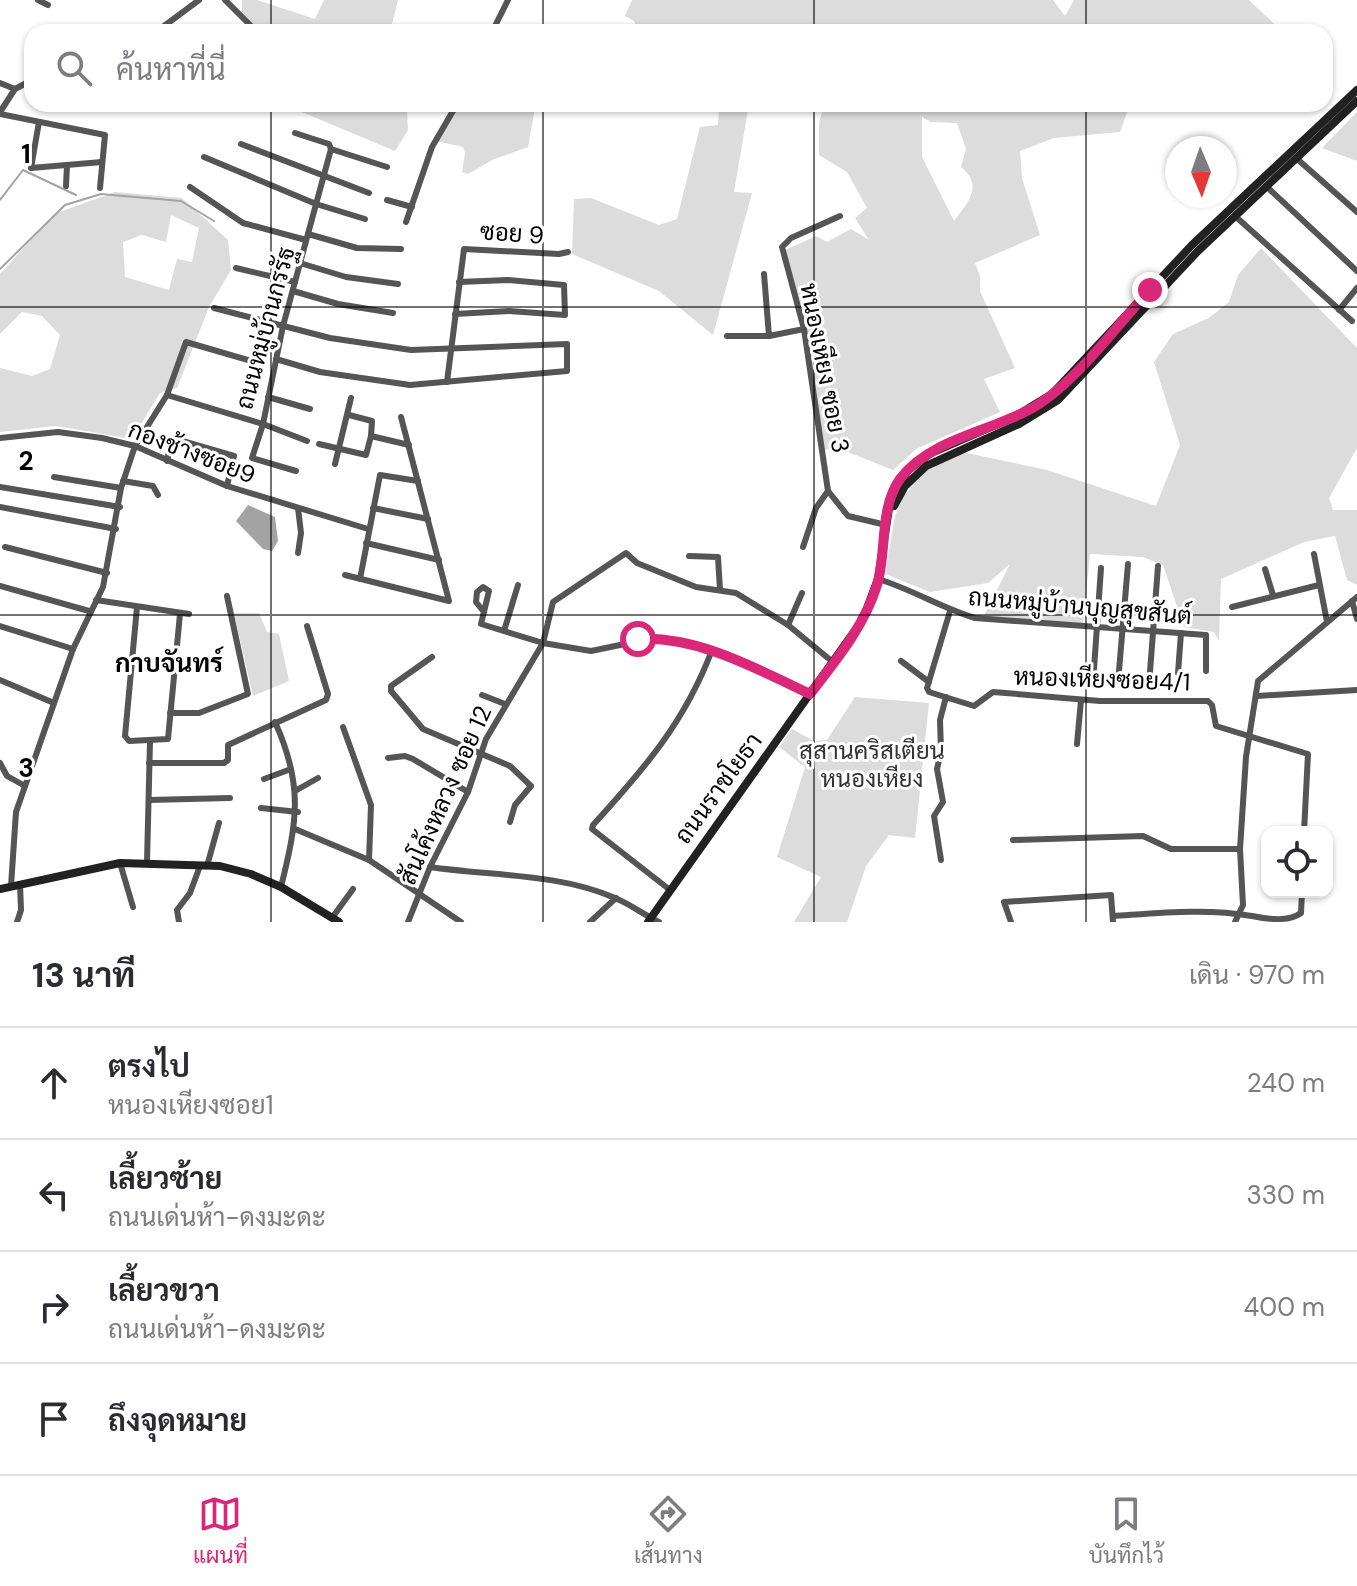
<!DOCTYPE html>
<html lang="th">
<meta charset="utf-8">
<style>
body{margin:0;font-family:"DM Sans",Sarabun,sans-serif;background:#f7f7f7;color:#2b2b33}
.controls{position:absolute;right:24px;bottom:24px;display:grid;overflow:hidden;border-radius:16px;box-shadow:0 2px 6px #0004}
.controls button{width:72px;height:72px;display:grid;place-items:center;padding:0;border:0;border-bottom:2px solid #e1e1e2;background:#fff;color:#2b2b33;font:40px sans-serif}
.compass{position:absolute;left:1165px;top:136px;width:72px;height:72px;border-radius:50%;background:#fff;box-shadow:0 2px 6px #0004;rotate:178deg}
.stop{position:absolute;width:24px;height:24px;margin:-18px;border:6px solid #db2777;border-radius:50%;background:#fff}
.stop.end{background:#db2777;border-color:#fff;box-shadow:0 2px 8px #0008}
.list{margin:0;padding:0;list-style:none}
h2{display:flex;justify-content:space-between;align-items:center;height:104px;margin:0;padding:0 32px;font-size:34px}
h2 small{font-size:26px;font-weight:400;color:#7c7c81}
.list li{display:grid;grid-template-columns:52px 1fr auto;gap:24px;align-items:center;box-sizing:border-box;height:112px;padding:0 32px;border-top:2px solid #e1e1e2}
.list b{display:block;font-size:30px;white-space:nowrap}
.list p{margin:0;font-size:26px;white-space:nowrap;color:#7c7c81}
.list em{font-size:26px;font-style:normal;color:#7c7c81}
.icon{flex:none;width:44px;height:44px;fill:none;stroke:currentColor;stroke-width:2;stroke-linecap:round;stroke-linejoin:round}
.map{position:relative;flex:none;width:1357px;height:922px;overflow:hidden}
.search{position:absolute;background:#fff;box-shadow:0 2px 6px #0004;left:24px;right:24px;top:24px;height:88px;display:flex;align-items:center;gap:20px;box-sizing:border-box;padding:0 28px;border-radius:24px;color:#7c7c81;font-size:30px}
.sheet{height:552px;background:#fff}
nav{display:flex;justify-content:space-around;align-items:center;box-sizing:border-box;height:112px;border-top:2px solid #e1e1e2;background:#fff;font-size:22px;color:#7c7c81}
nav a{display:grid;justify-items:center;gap:4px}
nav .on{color:#db2777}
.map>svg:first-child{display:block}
</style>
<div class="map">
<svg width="1357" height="922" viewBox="0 0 1357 922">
<rect width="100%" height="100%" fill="#fff"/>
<g fill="#dcdcdc" fill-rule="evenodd">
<polygon points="242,0 257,0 315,19 324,0 398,0 390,32 258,32 242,20"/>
<polygon points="632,0 1053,0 1065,16 1074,0 1249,0 1283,32 639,32 634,21 625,16"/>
<polygon points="299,104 413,104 407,111 408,130 395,151 297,110"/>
<polygon points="456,104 539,104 535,108 528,147 492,160 468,174 462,172 465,153 463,147 436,141"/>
<polygon points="712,104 749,104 734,192 752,193 713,335 659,291 572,254 574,199 591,198 659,225 677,219 700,127 718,125 719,111"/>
<path d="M824 104H1130L1120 132 1054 138 1020 151 1022 178 1040 235 975 263 980 276V291L1015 368 984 379 1000 412 916 449 893 470 838 448 823 450 803 325 783 251 816 236 827 242 851 229 869 240 855 218 867 208 847 172 819 155V123ZM922 117 931 122 957 123 966 149 961 167C984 186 968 202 954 221L922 157Z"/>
<polygon points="1357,112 1357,161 1322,148"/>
<path d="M115 192 182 198 228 240 231 270 209 307 177 388 160 393 132 439 56 426 0 432V368L32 376 50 369 60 335 42 316 22 312 0 334V274L54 214ZM171 215 199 228 192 262 177 259 169 290 125 277 123 242 142 235 166 242Z"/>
<polygon points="1261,248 1357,348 1357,448 1329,498 1333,510 1357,510 1357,585 1347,580 1335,536 1304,542 1221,579 1219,641 1214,632 1184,627 1163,565 1143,557 1090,554 1083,626 983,618 1010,564 988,583 930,592 885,574 895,516 903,497 931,465 962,452 1047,470 1156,506 1180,445 1154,362 1173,334 1209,318 1229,302 1238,275"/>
<polygon points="234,613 259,613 267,632 279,634 289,681 253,696"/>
<polygon points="855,697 929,703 915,838 889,835 866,866 847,922 794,922 821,877 777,857 805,767 779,747 792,729 814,741 827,740"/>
</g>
<polygon fill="#a3a3a3" points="248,505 275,517 278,541 272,551 263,549 236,521"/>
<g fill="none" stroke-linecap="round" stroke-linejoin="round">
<g stroke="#a3a3a3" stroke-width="2">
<polyline points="0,200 23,170 76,195"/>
<polyline points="0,269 65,205 101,194 181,201 214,221"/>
</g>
<g stroke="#555" stroke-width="6">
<polyline points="38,0 48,5"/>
<polyline points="225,0 257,32"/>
<polyline points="156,32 199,0"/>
<polyline points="492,32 508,0"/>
<polyline points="0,83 15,89"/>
<polyline points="0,112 15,89 32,80"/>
<polyline points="0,114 105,135 100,188"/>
<polyline points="39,122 31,168 102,162"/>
<polyline points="295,133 329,144 331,149 387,167"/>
<polyline points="241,144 369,193"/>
<polyline points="204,157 316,204 365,219"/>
<polyline points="1296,158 1357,212"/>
<polyline points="66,186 67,165"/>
<polyline points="1266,186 1357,271"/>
<polyline points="190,187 243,223 306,240"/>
<polyline points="387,200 412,207"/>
<polyline points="840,216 791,238 782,247 804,329 828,491 848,516 886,525"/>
<polyline points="1235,216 1352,321"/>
<polyline points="406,222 432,147 457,104"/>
<polyline points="308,234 357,248 401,249"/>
<polyline points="300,263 346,277 398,284"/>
<polyline points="236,268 295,282"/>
<polyline points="764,274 769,336"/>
<polyline points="293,291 338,304 393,313"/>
<polyline points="214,308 330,338 411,350 567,344 567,371 410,385 320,372 276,359"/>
<polyline points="1339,310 1357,288"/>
<polyline points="455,314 509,311 565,315 564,285 508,280 459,282"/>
<polyline points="727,336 769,336 804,329"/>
<polyline points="447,382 464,249 559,254 568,252"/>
<polyline points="167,395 263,424 283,326 331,149"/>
<polyline points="268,397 310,409"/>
<polyline points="349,415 372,421 371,436"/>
<polyline points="0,438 58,432 102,438 135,446 227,486 368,529"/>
<polyline points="319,444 366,455 371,436 409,445"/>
<polyline points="167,461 172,438 234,456 227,486"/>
<polyline points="335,464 351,398"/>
<polyline points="296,471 252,458 263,424 307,441"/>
<polyline points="54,477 121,488"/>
<polyline points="123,481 153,486 158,495"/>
<polyline points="0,487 120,507"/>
<polyline points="0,507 116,529"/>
<polyline points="373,508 428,519"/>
<polyline points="366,543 439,560"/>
<polyline points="5,547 107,573"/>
<polyline points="803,547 816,508 828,491"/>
<polyline points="298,553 301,533 298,508"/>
<polyline points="1314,554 1327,622"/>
<polyline points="689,556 718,557 720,590"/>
<polyline points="1265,569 1273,595"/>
<polyline points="345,575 449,601 401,417"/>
<polyline points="360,579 380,475 418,481"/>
<path d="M878 579C914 590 941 608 975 618L1206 635V671"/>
<polyline points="0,586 89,611"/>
<polyline points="96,600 189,614"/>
<polyline points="1352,601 1357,619"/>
<polyline points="137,607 125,736 129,741 168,739 180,614"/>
<polyline points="1232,607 1319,585"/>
<polyline points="950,611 927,688 929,692 974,706 993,692 1100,701 1208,701 1212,705 1216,726 1308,754 1304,832"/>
<polyline points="484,612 476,602 477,592 483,587 489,591 481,624 543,643 591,651 654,638 712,650 810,694"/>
<polyline points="788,625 802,593"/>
<polyline points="0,626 73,649"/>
<polyline points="504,631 518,585"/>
<polyline points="432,657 391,686 391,691 423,729 510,766 531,786 515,805 510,822"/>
<polyline points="901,661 929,682"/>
<polyline points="1094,669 1101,568"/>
<polyline points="1119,671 1128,564"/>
<polyline points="1150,672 1158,566"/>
<polyline points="1178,673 1181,633"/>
<polyline points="0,680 54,703"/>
<polyline points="482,695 505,704"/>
<polyline points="1257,696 1357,690"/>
<polyline points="170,713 199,713 248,694 227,596"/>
<path d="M275 722C304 786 297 822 281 887"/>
<polyline points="343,727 371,805 369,860"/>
<polyline points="1077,744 1081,700"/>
<polyline points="388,758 405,756 413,759 468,792"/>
<polyline points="0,763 7,776 25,786"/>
<polyline points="149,763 224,763 228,760 228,745 326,700 328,694 307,626"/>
<polyline points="264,779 291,769"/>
<polyline points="295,791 318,778"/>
<polyline points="149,800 230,798"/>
<polyline points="261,808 298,812"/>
<polyline points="295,829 369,860 461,922"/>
<polyline points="1013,840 1143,836 1171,849 1240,849"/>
<polyline points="941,860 934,816 943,802 937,769 941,751 940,720 946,697"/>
<polyline points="147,862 150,742"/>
<polyline points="120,863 133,907"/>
<polyline points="207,866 219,823"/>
<path d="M430 867C490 876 558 873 615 898 630 904 644 915 659 922"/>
<polyline points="11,886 16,812 73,649 103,587 121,488 135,446 167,395 186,342 258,363 261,359"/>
<path d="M670 890 592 829 593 825C644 769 685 722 712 650"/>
<path d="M1113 916C1159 913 1206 908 1252 916 1266 919 1289 922 1301 913L1302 892"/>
<polyline points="332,918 353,889"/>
<polyline points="17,922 21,910 20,884"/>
<polyline points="179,922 177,910 190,893 200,866"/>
<polyline points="408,922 430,867 468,792 486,739 543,643 553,602 626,553 637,563 696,587 736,593 788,625 834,663"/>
<polyline points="590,922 616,898"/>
<polyline points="1011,922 1004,902 1111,895 1113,922"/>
<polyline points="1235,922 1243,905 1240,849 1246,757 1258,681 1357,597"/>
</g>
<g stroke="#222" stroke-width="8">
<polyline points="894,506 905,486 926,466 1019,424 1058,400 1198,251 1357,101"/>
<polyline points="0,889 120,863 220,866 251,874 281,887 339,922"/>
<polyline points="648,922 863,619 878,579 890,502 908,470 931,453 1016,416 1052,394 1192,245 1357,90"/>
</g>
</g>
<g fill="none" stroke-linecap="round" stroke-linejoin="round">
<path stroke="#db2777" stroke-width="10" d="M638 639C699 636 757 669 810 694 836 660 864 627 877 585 887 552 879 508 900 479 931 437 997 431 1039 404 1079 378 1117 325 1150 290"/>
</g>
<path fill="none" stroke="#000" stroke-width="2" stroke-opacity="0.55" d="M271 0V32M543 0V32M814 0V32M1086 0V32M271 104V922M543 104V922M814 104V922M1086 104V922M0 307H1357M0 615H1357"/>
<g text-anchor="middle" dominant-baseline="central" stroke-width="6" stroke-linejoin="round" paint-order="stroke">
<g font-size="24" fill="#000" stroke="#fff">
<text transform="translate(512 233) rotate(4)">ซอย 9</text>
<text transform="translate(265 328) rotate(-75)">ถนนหมู่บ้านกรรัฐ</text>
<text transform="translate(825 368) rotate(79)">หนองเหียง ซอย 3</text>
<text transform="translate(192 452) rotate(21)">กองช้างซอย9</text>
<text transform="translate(1080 606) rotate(5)">ถนนหมู่บ้านบุญสุขสันต์</text>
<text transform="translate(1102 679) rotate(2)">หนองเหียงซอย4/1</text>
<text transform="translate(718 788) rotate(-54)">ถนนราชโยธา</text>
<text transform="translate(445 795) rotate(-66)">สันโค้งหลวง ซอย 12</text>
</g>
<g font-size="24" fill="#333" stroke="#fff">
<text x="872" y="750">สุสานคริสเตียน<tspan x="872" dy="28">หนองเหียง</tspan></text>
</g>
<g font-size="26" font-weight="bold" fill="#000" stroke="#fff">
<text x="169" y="663">กาบจันทร์</text>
</g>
</g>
<g font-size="26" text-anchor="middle" font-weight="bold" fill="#000" stroke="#fff" stroke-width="6" stroke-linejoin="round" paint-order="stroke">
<text x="26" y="163">1</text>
<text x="26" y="470">2</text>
<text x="26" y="777">3</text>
</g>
</svg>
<div class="controls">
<button><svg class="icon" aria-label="locate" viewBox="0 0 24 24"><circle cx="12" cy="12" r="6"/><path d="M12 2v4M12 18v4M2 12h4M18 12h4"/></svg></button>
</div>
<svg class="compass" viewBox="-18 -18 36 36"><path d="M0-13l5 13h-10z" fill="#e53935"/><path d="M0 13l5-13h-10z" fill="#7c7c81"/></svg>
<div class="stop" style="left:638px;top:639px"></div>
<div class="stop end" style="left:1150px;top:290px"></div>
<div class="search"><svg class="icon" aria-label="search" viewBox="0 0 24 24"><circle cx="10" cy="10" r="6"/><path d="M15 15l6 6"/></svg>ค้นหาที่นี่</div>
</div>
<section class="sheet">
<h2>13 นาที<small>เดิน · 970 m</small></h2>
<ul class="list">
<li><svg class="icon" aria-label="ahead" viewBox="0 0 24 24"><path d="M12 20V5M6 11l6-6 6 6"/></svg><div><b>ตรงไป</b><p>หนองเหียงซอย1</p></div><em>240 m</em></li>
<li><svg class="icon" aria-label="left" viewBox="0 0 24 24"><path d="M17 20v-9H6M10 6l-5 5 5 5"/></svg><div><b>เลี้ยวซ้าย</b><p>ถนนเด่นห้า-ดงมะดะ</p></div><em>330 m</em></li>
<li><svg class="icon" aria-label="right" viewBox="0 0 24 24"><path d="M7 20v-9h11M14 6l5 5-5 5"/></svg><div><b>เลี้ยวขวา</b><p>ถนนเด่นห้า-ดงมะดะ</p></div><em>400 m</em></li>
<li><svg class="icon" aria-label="arrive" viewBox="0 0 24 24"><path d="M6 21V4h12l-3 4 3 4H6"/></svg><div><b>ถึงจุดหมาย</b></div></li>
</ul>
</section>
<nav>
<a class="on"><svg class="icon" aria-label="map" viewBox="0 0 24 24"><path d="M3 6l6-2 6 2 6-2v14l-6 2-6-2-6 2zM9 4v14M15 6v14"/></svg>แผนที่</a>
<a><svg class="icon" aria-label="directions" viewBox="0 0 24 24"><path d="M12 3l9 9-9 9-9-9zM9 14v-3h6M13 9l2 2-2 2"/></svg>เส้นทาง</a>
<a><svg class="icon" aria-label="saved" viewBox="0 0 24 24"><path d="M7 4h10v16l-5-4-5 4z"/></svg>บันทึกไว้</a>
</nav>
